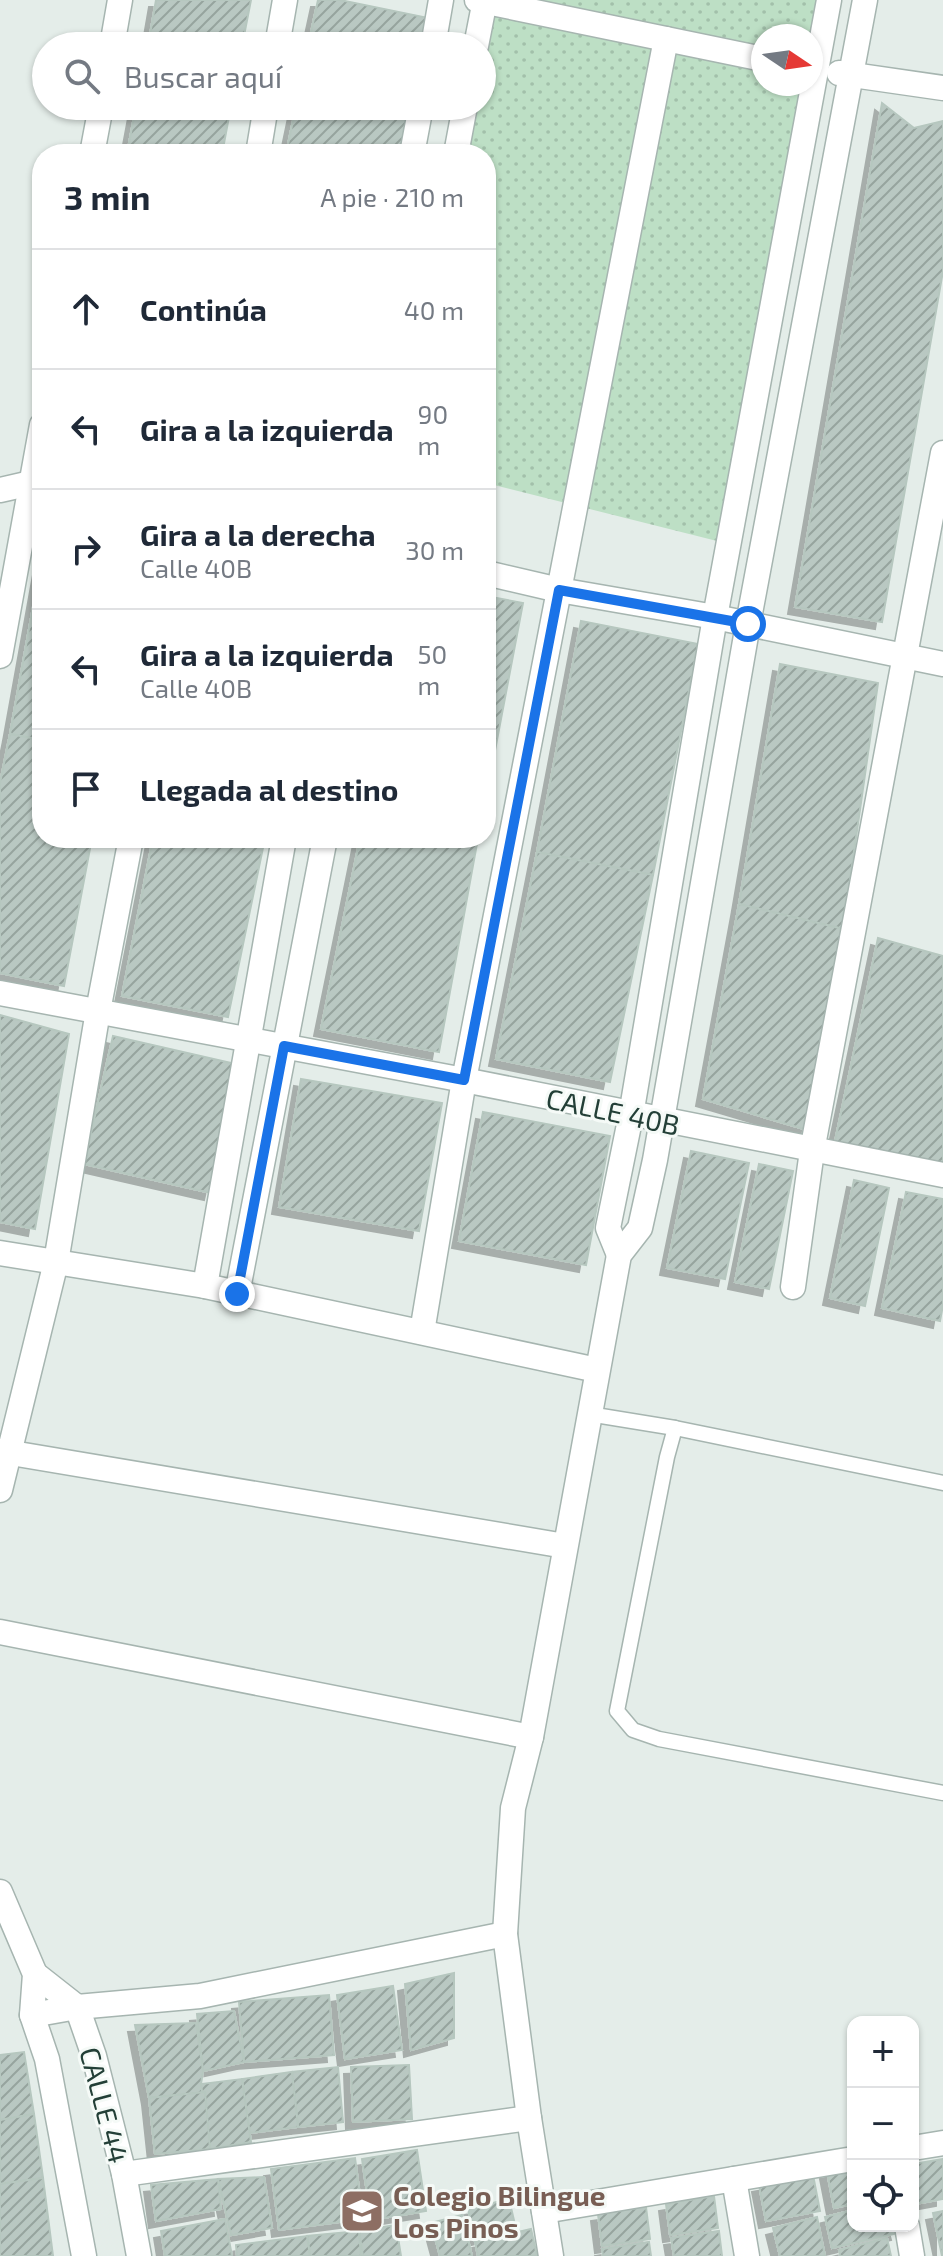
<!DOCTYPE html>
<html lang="es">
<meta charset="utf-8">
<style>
body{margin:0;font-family:"Exo 2",sans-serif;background:#f6f6f7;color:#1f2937}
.controls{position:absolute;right:24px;bottom:24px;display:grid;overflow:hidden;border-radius:16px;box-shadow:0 2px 6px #0004}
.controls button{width:72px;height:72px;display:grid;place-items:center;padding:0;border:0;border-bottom:2px solid #e0e1e3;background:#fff;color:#1f2937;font:40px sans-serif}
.compass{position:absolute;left:751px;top:24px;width:72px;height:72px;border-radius:50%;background:#fff;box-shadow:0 2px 6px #0004;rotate:103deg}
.stop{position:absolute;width:24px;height:24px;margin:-18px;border:6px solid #1a73e8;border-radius:50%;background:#fff}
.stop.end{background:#1a73e8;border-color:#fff;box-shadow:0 2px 8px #0008}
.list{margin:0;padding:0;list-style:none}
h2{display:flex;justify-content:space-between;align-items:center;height:104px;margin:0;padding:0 32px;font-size:34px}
h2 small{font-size:26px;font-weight:400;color:#747a83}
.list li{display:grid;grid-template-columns:52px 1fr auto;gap:24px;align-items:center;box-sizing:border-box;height:120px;padding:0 32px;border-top:2px solid #e0e1e3}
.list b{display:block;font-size:30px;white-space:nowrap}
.list p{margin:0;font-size:26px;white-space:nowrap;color:#747a83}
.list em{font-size:26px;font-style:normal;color:#747a83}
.icon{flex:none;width:44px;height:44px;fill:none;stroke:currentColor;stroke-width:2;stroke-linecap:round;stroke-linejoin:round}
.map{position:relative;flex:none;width:943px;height:2256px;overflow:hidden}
.search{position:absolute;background:#fff;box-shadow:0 2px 6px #0004;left:32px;top:32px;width:464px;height:88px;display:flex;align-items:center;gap:20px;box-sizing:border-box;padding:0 28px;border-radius:44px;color:#747a83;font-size:30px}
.panel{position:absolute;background:#fff;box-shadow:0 2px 6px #0004;left:32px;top:144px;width:464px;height:704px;border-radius:32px}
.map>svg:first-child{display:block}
</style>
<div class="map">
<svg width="943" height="2256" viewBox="0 0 943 2256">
<defs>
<pattern id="park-dots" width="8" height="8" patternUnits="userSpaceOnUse" patternTransform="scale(2)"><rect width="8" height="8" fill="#bddfc5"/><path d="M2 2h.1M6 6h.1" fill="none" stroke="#a2c0aa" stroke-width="1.8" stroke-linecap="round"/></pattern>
<pattern id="building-hatch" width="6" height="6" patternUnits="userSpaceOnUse" patternTransform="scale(2)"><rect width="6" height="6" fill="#b9c8c2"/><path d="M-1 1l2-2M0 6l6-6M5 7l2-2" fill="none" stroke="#96a49e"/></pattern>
<filter id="shadow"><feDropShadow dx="-7" dy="7" stdDeviation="0" flood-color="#0004"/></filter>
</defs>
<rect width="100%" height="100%" fill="#e4ede9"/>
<polygon fill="url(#park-dots)" points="497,0 817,0 811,36 763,36 763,84 803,84 725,543 486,483 486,154 467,154 476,106 482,106 482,76"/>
<g fill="url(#building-hatch)" stroke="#b6c7bf" stroke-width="2" filter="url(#shadow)">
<polygon points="156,0 251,0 242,46 148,46"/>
<polygon points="318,0 340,0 428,18 422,46 308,46"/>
<polygon points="882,103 914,128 943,121 943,271 882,622 795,607"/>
<polygon points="136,106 231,106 222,154 127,154"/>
<polygon points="296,106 410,106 400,154 286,154"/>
<polygon points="42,557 42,740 10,734"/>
<polygon points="486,596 523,603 486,798"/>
<polygon points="581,621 698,644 653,875 537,852"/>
<polygon points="780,664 878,683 843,929 739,904"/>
<polygon points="10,734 42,740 42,838 92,838 64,986 0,973 0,783"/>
<polygon points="153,838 265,838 228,1017 122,996"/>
<polygon points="360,838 478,838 439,1052 321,1029"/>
<polygon points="537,852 653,875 610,1082 496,1059"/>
<polygon points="739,904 843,929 807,1130 703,1099"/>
<polygon points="878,938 943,956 943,1167 834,1146"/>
<polygon points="0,1015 69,1034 35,1229 0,1222"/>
<polygon points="113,1036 240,1065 211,1193 84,1164"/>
<polygon points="301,1079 442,1103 419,1231 279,1207"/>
<polygon points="483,1112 610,1136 586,1265 459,1241"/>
<polygon points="691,1151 749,1163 725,1279 667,1268"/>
<polygon points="759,1164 793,1171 769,1289 735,1282"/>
<polygon points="854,1180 889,1188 865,1306 830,1298"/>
<polygon points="906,1192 943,1199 943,1305 940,1321 882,1308"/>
<polygon points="454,1973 454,2038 411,2050 405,1984"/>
<polygon points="393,1986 402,2050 345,2059 337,1995"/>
<polygon points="329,1995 334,2055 244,2062 239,2002"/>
<polygon points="234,2011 244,2062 203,2071 197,2014"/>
<polygon points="196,2023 203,2071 201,2084 205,2092 149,2098 135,2025"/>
<polygon points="24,2052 34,2114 0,2120 0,2055"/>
<polygon points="409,2065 412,2119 353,2122 351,2067"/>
<polygon points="338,2067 343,2122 298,2127 292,2072"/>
<polygon points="292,2072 298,2127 249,2133 242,2079"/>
<polygon points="242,2079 251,2142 210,2149 201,2084"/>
<polygon points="205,2092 210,2149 155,2154 149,2098"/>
<polygon points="34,2114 43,2178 0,2184 0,2120"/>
<polygon points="417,2150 426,2211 371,2220 362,2159"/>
<polygon points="355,2158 363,2219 279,2230 271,2169"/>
<polygon points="943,2159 943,2199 915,2204 913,2164"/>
<polygon points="853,2167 853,2204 834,2208 827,2172"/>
<polygon points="813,2175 820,2211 766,2221 759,2185"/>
<polygon points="264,2177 272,2228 231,2235 218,2179"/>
<polygon points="43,2178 53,2256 0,2256 0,2184"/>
<polygon points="218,2179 221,2209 156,2221 151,2185"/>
<polygon points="714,2196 718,2228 670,2235 666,2204"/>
<polygon points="509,2199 516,2229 474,2239 468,2209"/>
<polygon points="646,2207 650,2239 602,2246 598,2214"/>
<polygon points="853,2210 853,2226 896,2226 898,2233 832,2248 825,2217"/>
<polygon points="943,2211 943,2256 942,2256 933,2213"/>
<polygon points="462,2215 472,2256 440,2256 431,2223"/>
<polygon points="817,2217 825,2256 780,2256 773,2228"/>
<polygon points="225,2219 232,2256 165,2256 161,2231"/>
<polygon points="396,2225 401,2256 363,2256 359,2231"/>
<polygon points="531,2229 537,2256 478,2256 475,2242"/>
<polygon points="359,2231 361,2256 310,2256 307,2236"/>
<polygon points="719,2231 722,2256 674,2256 671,2238"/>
<polygon points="307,2236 310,2256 237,2256 236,2245"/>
<polygon points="887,2238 891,2256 840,2256 839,2250"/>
<polygon points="649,2242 651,2256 603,2256 602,2249"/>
</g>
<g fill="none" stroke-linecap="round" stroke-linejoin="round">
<g stroke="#a6b5b0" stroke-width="17">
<g id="lane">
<polyline points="589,1414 675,1428 943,1483"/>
<polyline points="675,1428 667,1457 617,1711 633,1730 659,1739 943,1793"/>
</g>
</g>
<g stroke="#a6b5b0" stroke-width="27">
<g id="street">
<polyline points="477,0 763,59"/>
<polyline points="112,46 120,0"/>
<polyline points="277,46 285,0"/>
<polyline points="433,46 441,0"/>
<polyline points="476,46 485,0"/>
<polyline points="839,73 943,88"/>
<polyline points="92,154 101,106"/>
<polyline points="258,154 266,106"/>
<polyline points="412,154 421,106"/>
<polyline points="456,154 465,106"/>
<polyline points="0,490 31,483 42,485"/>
<polyline points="486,573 559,590 715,617 943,664"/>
<polyline points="0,656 42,425"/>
<polyline points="0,993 464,1080 943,1175"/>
<polyline points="0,1253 205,1286 597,1370"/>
<polyline points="619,1255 608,1228 631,1115 715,617 829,0"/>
<polyline points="205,1286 284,838"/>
<polyline points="793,1287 812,1151 943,453"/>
<polyline points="237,1294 325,838"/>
<polyline points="422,1332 464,1080 666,39"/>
<polyline points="0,1451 565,1546"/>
<polyline points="0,1490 56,1262 98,1011 131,838"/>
<polyline points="0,1632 531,1737"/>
<polyline points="0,1892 35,1974 32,2015 47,2059 84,2256"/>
<polyline points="35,1974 77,2007 94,2056 124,2174 139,2256"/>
<polyline points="32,2015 77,2007 200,1996 505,1934"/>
<polyline points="913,2148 943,2143"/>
<polyline points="124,2174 529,2118"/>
<polyline points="734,2179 747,2256"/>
<polyline points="544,2211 853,2159"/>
<polyline points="907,2226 912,2256"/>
<polyline points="551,2256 529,2118 505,1934 513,1808 531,1737 619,1255 640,1228 655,1160 748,624 865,0"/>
</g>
</g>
<use href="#lane" stroke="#fff" stroke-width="14"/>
<use href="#street" stroke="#fff" stroke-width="24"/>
</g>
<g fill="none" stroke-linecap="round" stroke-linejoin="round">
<polyline stroke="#1a73e8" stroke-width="10" points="237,1294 284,1046 464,1080 559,590 748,624"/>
</g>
<defs>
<g id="school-square" transform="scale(2.3)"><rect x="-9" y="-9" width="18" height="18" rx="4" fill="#8d6e63" stroke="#f5faf7"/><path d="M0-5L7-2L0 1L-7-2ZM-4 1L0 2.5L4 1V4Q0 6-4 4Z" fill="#fff"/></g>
</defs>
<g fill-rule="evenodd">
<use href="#school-square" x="362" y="2211"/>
</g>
<g text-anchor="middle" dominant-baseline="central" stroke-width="6" stroke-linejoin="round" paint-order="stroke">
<g font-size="28" fill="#233f37" stroke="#f5faf7">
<text transform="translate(613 1111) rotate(12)">CALLE 40B</text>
<text transform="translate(105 2105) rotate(75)">CALLE 44</text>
</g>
<g font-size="28" font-weight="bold" fill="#785e54" stroke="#f5faf7" text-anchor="start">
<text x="393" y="2195">Colegio Bilingue<tspan x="393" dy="32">Los Pinos</tspan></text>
</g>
</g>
</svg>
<div class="controls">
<button>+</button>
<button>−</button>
<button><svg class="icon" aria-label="locate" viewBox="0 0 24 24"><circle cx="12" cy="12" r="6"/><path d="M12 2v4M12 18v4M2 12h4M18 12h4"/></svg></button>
</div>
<svg class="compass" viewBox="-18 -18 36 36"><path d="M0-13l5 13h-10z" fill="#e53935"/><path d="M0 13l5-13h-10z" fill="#747a83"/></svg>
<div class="stop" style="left:748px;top:624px"></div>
<div class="stop end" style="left:237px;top:1294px"></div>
<div class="search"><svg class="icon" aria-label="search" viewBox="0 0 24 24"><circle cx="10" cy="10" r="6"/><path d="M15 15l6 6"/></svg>Buscar aquí</div>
<section class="panel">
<h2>3 min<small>A pie · 210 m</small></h2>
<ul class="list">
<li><svg class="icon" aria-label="ahead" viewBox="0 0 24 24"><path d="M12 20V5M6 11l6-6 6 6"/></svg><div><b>Continúa</b></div><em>40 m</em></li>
<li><svg class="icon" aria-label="left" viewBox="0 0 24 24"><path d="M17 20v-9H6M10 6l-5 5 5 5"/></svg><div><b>Gira a la izquierda</b></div><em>90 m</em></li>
<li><svg class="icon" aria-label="right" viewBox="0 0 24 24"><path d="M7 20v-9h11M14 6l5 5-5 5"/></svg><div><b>Gira a la derecha</b><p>Calle 40B</p></div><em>30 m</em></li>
<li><svg class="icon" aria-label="left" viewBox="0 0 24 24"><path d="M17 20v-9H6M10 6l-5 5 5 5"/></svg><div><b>Gira a la izquierda</b><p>Calle 40B</p></div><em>50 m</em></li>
<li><svg class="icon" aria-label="arrive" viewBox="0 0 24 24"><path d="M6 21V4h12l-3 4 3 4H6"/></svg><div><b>Llegada al destino</b></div></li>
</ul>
</section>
</div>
